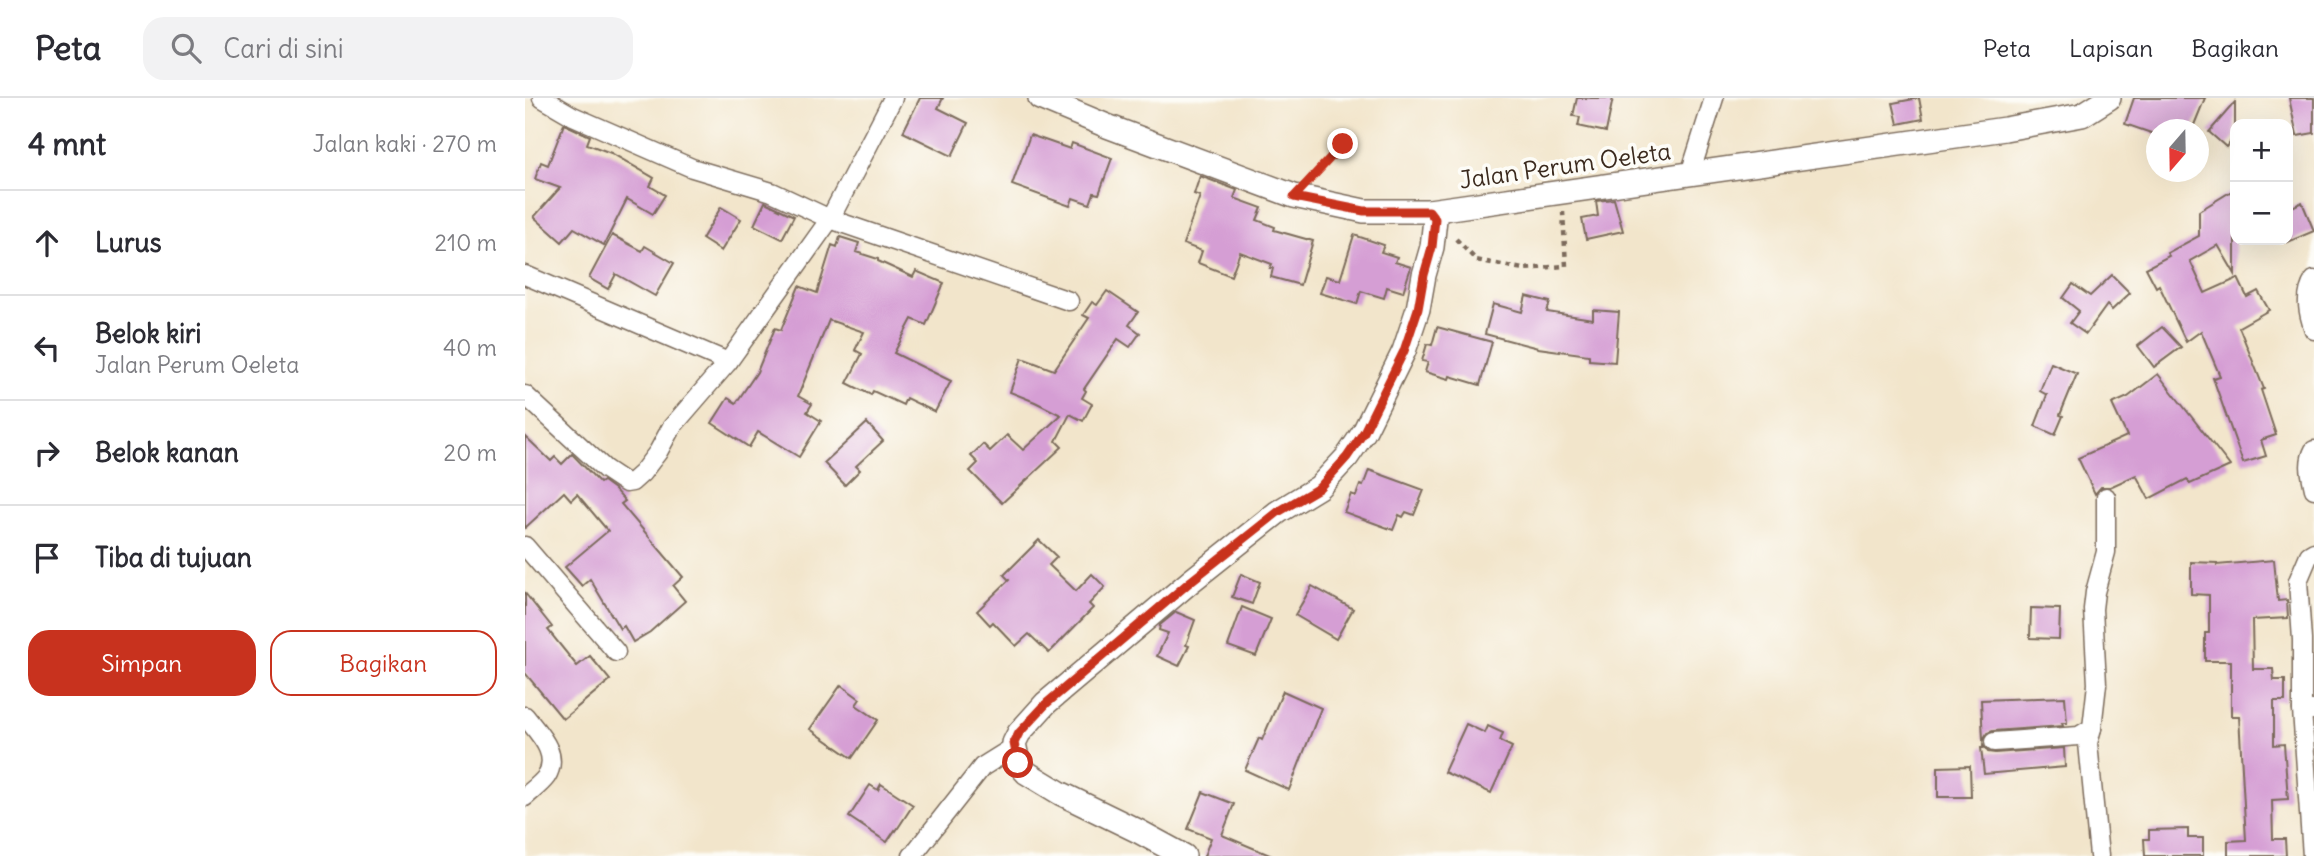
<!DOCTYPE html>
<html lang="id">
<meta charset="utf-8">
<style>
body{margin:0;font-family:Delius,sans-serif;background:#f2f2f3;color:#2b2b33}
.controls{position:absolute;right:21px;top:21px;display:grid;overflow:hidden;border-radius:14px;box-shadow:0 7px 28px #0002}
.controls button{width:63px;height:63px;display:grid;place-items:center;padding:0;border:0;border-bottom:2px solid #e1e1e2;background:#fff;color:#2b2b33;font:35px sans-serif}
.compass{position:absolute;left:1621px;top:21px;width:63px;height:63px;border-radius:50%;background:#fff;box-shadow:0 7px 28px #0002;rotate:200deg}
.stop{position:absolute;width:21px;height:21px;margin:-16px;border:5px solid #c8321e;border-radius:50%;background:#fff}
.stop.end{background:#c8321e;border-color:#fff;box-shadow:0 2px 7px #0008}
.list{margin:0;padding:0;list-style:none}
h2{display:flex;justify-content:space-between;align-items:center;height:91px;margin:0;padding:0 28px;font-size:30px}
h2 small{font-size:23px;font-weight:400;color:#7c7c81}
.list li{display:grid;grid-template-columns:46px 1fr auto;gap:21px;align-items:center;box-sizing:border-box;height:105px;padding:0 28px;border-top:2px solid #e1e1e2}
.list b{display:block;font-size:26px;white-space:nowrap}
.list p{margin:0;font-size:23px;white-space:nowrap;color:#7c7c81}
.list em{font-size:23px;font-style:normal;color:#7c7c81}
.actions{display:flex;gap:14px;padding:21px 28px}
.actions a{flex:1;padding:16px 0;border:2px solid #c8321e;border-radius:21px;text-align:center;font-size:24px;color:#c8321e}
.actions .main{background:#c8321e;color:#fff}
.icon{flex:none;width:38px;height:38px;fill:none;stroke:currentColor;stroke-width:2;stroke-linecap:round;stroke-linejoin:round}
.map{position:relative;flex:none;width:1789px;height:758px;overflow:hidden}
header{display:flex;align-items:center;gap:42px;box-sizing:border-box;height:98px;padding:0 35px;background:#fff;border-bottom:2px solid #e1e1e2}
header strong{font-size:33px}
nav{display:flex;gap:38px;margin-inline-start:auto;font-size:24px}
.search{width:490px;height:63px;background:#f2f2f3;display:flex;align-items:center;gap:18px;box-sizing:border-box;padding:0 24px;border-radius:21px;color:#7c7c81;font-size:26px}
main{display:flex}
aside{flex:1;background:#fff}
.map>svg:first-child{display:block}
</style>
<header>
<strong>Peta</strong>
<div class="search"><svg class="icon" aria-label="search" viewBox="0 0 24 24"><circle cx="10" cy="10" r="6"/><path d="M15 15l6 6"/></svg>Cari di sini</div>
<nav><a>Peta</a><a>Lapisan</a><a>Bagikan</a></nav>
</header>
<main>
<aside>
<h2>4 mnt<small>Jalan kaki · 270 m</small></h2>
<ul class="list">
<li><svg class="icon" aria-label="ahead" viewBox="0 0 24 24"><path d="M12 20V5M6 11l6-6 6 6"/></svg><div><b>Lurus</b></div><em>210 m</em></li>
<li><svg class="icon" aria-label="left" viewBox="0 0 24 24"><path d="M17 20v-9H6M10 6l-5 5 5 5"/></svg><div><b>Belok kiri</b><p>Jalan Perum Oeleta</p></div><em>40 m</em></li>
<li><svg class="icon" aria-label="right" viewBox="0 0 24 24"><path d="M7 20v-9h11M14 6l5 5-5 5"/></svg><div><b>Belok kanan</b></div><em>20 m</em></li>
<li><svg class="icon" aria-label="arrive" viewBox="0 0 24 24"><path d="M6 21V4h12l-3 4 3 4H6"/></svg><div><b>Tiba di tujuan</b></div></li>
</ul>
<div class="actions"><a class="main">Simpan</a><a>Bagikan</a></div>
</aside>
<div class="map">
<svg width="1789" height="758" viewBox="0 0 1789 758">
<rect width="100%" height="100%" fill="#fdfcf7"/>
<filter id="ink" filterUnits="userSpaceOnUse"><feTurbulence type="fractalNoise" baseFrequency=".0143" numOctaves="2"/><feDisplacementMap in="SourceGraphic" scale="14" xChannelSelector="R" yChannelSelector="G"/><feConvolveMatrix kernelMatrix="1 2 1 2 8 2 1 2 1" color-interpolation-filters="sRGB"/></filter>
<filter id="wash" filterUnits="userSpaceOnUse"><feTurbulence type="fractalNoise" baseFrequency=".00686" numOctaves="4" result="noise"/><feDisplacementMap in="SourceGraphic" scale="28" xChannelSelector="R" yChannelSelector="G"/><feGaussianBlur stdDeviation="1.57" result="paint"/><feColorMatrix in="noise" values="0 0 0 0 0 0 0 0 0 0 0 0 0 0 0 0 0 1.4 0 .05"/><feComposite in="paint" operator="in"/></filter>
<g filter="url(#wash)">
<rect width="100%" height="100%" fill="#f2e5cb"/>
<g id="blocks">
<g fill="#d59ed4">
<polygon points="395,0 418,0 413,10 443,25 427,58 378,34"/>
<polygon points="1052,0 1088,0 1081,34 1053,28 1055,19 1048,18"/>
<polygon points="1394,0 1398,21 1373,26 1368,5"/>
<polygon points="1609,0 1680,0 1667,32 1632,32 1632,37 1600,26"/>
<polygon points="1764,0 1789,0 1789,35 1772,38"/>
<polygon points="1710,4 1710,38 1701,49 1684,34"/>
<polygon points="39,26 65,38 62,46 86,55 129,80 125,88 140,97 128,116 102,101 79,147 49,130 37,144 9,119 35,90 10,81 16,64 23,67"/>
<polygon points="505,37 545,51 547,45 587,60 574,96 569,95 565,106 548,100 545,108 487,87"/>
<polygon points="675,78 712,92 709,100 737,110 732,122 750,129 749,132 788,143 775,187 746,179 748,170 745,170 747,166 715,154 706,178 673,165 677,153 658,146 675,98 669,96"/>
<polygon points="1710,91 1710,176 1693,147 1665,163 1680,195 1713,180 1722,199 1733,193 1744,212 1714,229 1739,291 1736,292 1751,337 1736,342 1741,358 1718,365 1688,280 1695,278 1676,233 1661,244 1634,187 1631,189 1621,170 1644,158 1642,155 1674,138 1674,113"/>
<polygon points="1089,101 1098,133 1061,141 1057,121 1073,118 1071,103"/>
<polygon points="240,104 269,118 257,141 229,127"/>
<polygon points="1777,104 1789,133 1763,144 1763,111"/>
<polygon points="196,109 216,121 196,153 177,141"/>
<polygon points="87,137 117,153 120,148 149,165 130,198 91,176 83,191 64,180"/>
<polygon points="829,137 859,147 856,154 872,159 870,164 886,169 878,194 862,189 859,200 836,193 832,206 795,195 801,178 815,182"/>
<polygon points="315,139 334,145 331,154 353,161 353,163 388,179 391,173 419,185 401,227 387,221 369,255 426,283 410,314 381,300 378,307 348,293 346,297 322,285 337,256 330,252 339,234 304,222 273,298 287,306 282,314 296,323 274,359 233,334 224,349 187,325 203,300 211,305 232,274 250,230 256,232 274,188 292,195 307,147 312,149"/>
<polygon points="1587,177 1605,195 1587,212 1582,207 1561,236 1545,225 1554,213 1538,200 1548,186 1565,198"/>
<polygon points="582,193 613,214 604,227 615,235 605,249 593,241 559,291 561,293 557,300 567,306 558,323 545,316 531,343 537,349 477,405 445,373 453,365 446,358 458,346 465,353 482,337 498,352 536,317 510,304 485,294 497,260 529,272 564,220 558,217 567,204 572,207"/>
<polygon points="1001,198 1025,204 1022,214 1068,221 1068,212 1094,214 1090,264 1064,262 1064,257 1013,250 960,236 968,206 997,214"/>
<polygon points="912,229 967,244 955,287 925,278 924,281 900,274 903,264 897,263 902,246 907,247"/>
<polygon points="1637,229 1656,249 1629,269 1613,248"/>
<polygon points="1526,265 1552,276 1535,317 1538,318 1530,337 1510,328 1522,297 1515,293"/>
<polygon points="1633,276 1705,368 1665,386 1662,381 1624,401 1611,377 1585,389 1576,389 1570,396 1553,360 1602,338 1587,306 1603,299"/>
<polygon points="342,325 358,343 331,368 335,372 320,387 299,365"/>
<polygon points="0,338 26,363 30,359 37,366 47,356 75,385 78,383 89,391 100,403 96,406 158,479 148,488 160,503 125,534 108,544 99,528 95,531 65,481 57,488 40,469 83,433 52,396 46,402 39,394 0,430"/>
<polygon points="844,372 899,392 889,417 881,414 878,419 874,417 868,432 819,414 826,396 831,398 835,387 838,388"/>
<polygon points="514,442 532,459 524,467 551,493 567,476 580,489 564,506 568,510 524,555 504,536 491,548 468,524 465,527 452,513 484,482 479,477"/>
<polygon points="1749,462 1753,503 1762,502 1763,520 1727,522 1728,571 1748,571 1749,582 1760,582 1760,603 1749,603 1749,647 1759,646 1763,701 1747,702 1748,741 1760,741 1761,758 1703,758 1703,743 1721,742 1714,618 1706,618 1706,563 1680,563 1680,535 1684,535 1684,497 1666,496 1666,464 1692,465 1692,467"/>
<polygon points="716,476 735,484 727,506 707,499"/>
<polygon points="787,488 828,511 811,541 770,517"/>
<polygon points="0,495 27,529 23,532 52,568 65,558 85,582 38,621 0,575"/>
<polygon points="717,509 746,521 731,558 703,548"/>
<polygon points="1506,510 1535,511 1534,541 1505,540"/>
<polygon points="651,514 670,522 661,547 664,548 654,568 632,558 643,535 634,532 635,527"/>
<polygon points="316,587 335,601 331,607 353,622 327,660 285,631"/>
<polygon points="758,593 796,610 764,692 720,672 734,640 737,642"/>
<polygon points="1540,599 1542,625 1537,625 1538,628 1468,633 1462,635 1458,642 1456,602"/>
<polygon points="941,626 960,635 963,628 978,635 975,643 987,649 966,695 919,674"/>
<polygon points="1458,647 1463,654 1470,655 1539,650 1540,669 1459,676 1456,650 1458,650"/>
<polygon points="1445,668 1446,699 1413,699 1413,669"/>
<polygon points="356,686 388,707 371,733 370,732 362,744 324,719 345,687 353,692"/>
<polygon points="678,694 709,706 697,737 747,758 679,758 686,740 663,731"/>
<polygon points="1663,731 1663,740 1678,740 1678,758 1620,758 1619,741 1624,741 1624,732"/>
</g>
</g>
</g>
<g filter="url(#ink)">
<use href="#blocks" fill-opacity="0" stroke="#7b6b5b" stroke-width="2"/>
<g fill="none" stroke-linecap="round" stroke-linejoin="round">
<g stroke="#7b6b5b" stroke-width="21">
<g id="minor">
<polyline points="17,0 48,18 167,70 247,94 305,121 544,203"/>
<polyline points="1165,76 1189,0"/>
<polyline points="0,177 203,264"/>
<path d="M1789 182C1779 198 1783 215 1789 232"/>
<polyline points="0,297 80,371 101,385 107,384 117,375 133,354 146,330 203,264 305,121 368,0"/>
<path d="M1789 352C1782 365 1786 377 1789 391"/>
<polyline points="0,448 91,554"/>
<polyline points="1777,612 1777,542 1773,483 1784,457 1789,454"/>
<path d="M0 618C13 635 36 656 21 679 16 686 6 693 0 699"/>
<polyline points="1567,630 1563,645 1574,758"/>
<polyline points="1469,644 1554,638 1567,630 1572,586 1568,511 1570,494 1581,454 1581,399"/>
<polyline points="387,758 457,669 489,649"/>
<polyline points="1787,758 1777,612 1788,612"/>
</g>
</g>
<g stroke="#7b6b5b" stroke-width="26">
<g id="tertiary">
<polyline points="515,0 582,28 769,98 839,113 904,113 1480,31 1557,17 1584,0"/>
<polyline points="659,758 613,733 535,695 502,675 493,665 489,645 494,635 521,605 666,483 753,414 794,389 822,359 839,334 879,253 893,211 899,177 907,149 910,121 904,113"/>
</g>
</g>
<g stroke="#7b6b5b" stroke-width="4.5" stroke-dasharray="5 5" stroke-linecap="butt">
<polyline points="786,80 818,46"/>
<polyline points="931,141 951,162 998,171 1041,168 1038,114"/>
</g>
<use href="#minor" stroke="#fff" stroke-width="18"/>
<use href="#tertiary" stroke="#fff" stroke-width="23"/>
</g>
</g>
<g fill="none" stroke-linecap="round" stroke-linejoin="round" filter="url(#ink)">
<polyline stroke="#c8321e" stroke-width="9" points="493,665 489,645 494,635 522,605 666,483 753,414 794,390 822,359 839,334 879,253 893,211 899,177 907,149 910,121 904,113 839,113 769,99 818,46"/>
</g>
<g text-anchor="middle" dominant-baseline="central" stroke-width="7" stroke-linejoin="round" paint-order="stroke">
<g font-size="24" fill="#3b2a1e" stroke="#fdfcf7">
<text transform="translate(1040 67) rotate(-8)">Jalan Perum Oeleta</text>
</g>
</g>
</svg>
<div class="controls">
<button>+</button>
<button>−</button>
</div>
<svg class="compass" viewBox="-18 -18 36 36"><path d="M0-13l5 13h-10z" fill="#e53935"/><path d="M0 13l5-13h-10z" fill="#7c7c81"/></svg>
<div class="stop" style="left:493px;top:665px"></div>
<div class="stop end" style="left:818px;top:46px"></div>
</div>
</main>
